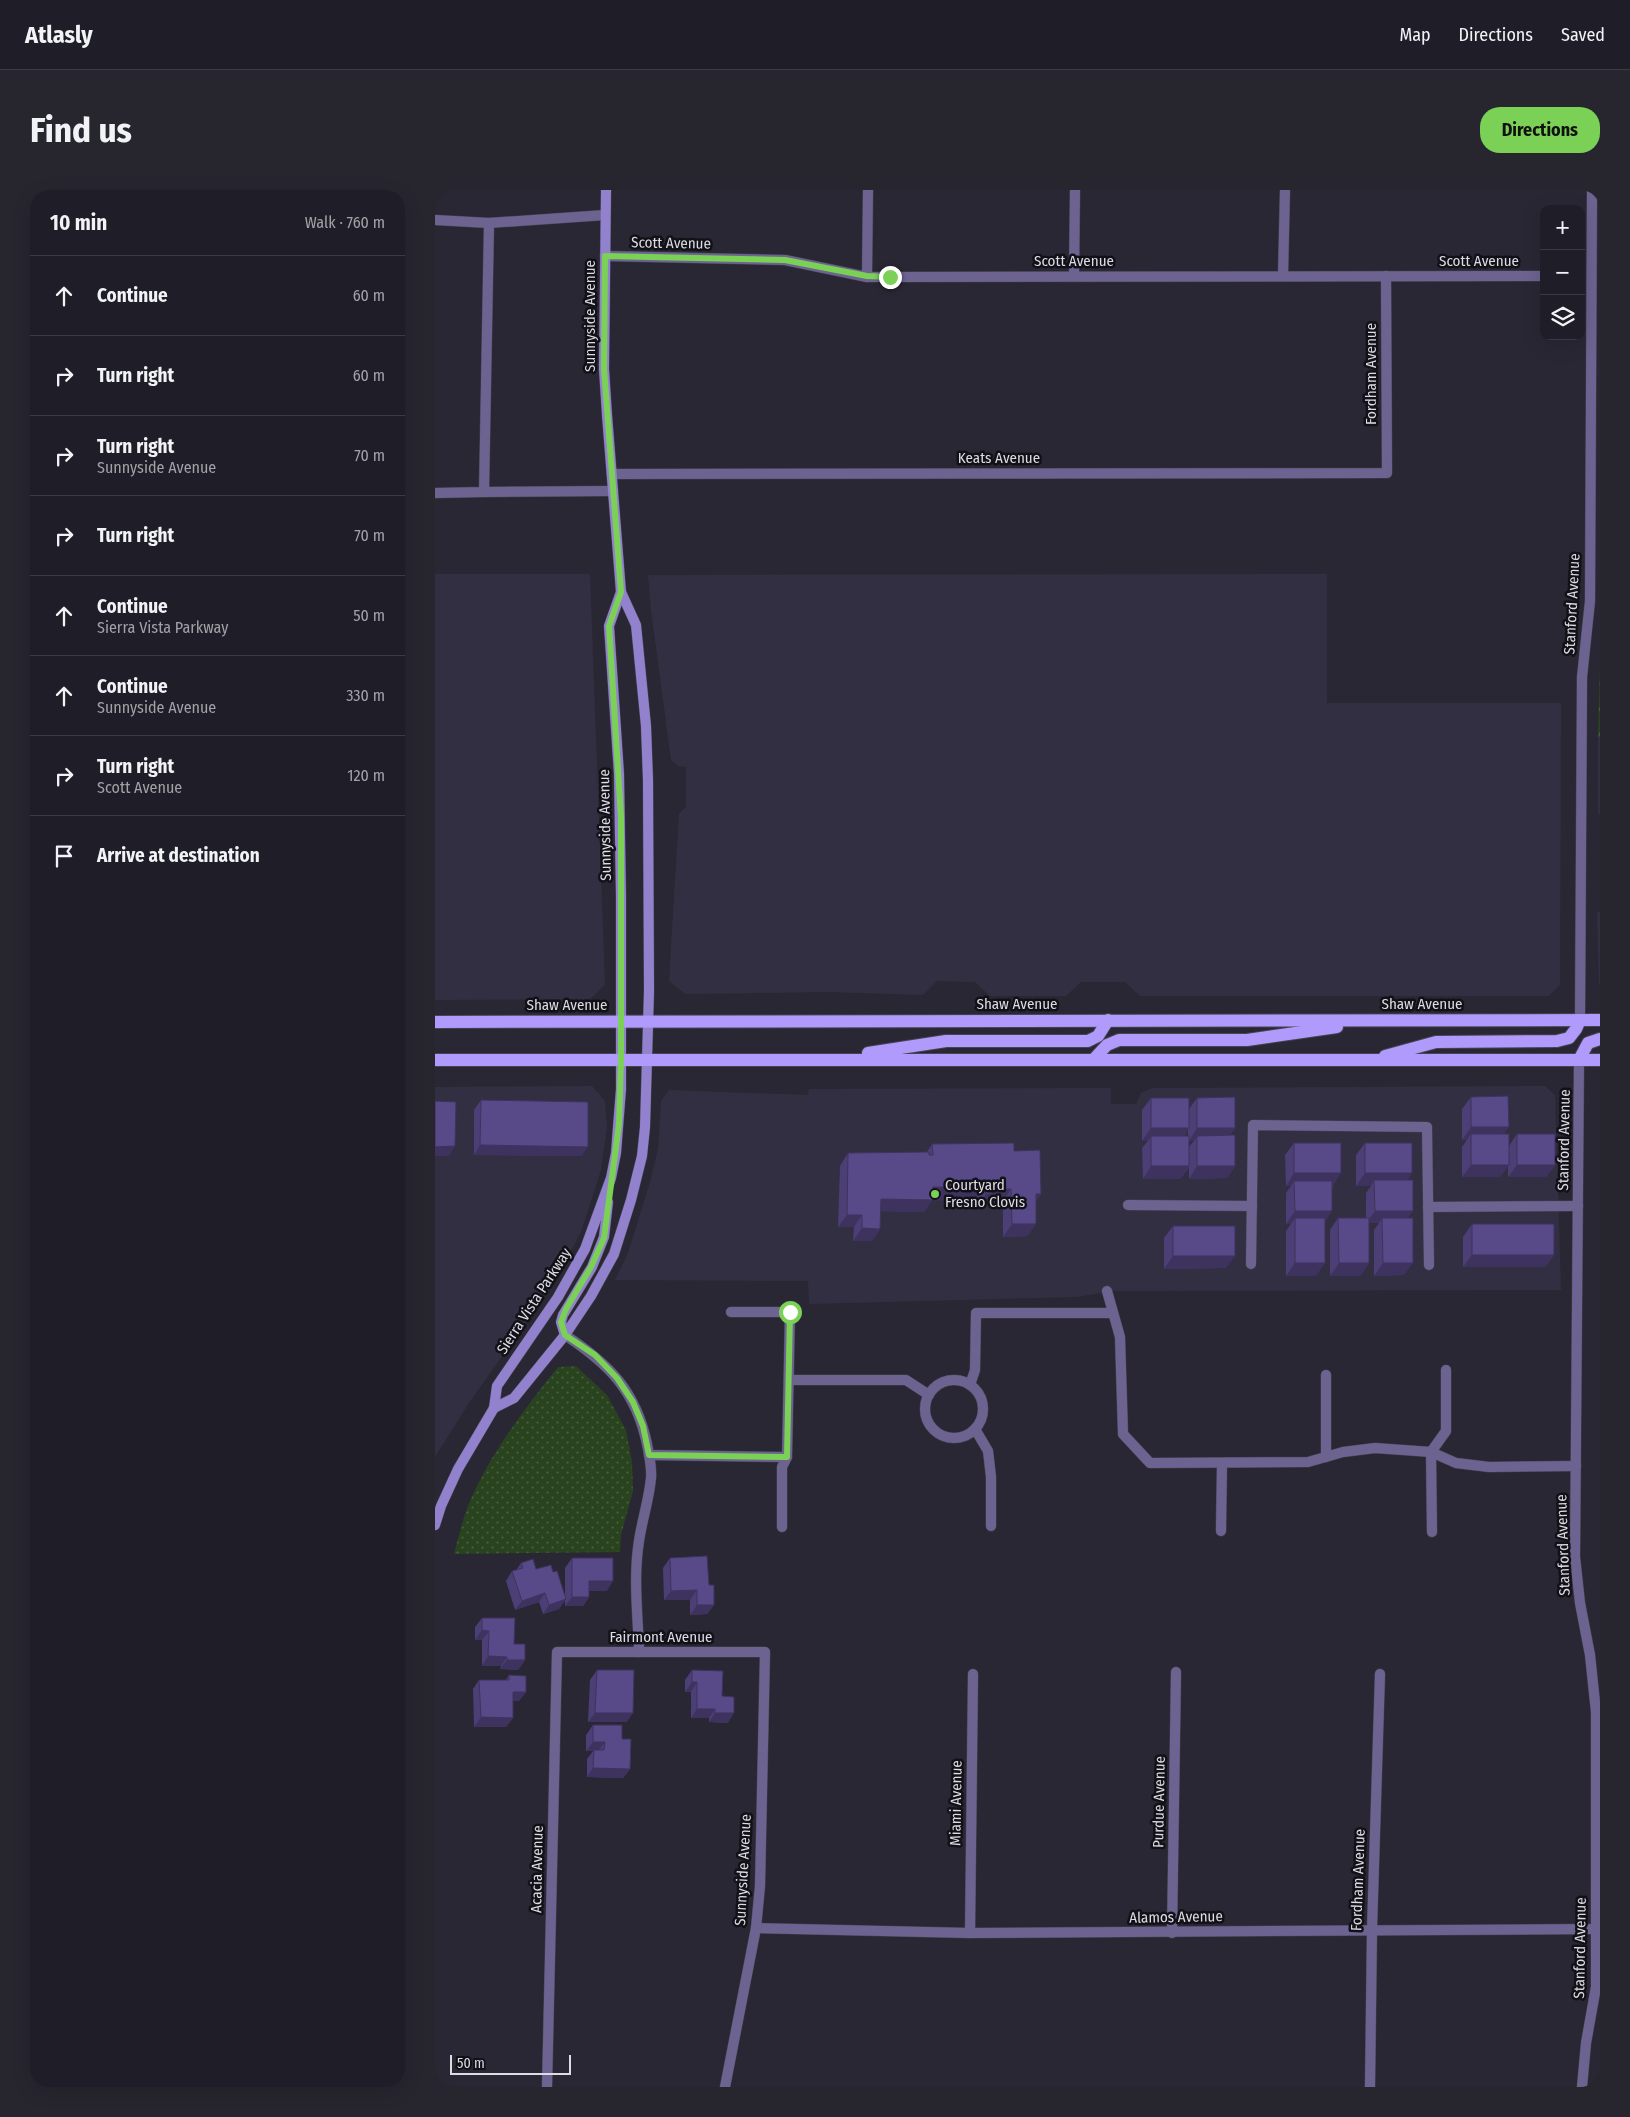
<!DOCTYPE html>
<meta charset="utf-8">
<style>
body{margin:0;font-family:"Fira Sans Condensed",sans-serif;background:#27262f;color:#f1f3f6}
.controls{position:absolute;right:15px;top:15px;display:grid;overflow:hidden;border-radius:10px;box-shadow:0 5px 20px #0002}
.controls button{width:45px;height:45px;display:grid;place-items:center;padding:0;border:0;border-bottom:1px solid #3c3b44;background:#1f1d27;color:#f1f3f6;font:25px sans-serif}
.scale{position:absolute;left:15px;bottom:12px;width:121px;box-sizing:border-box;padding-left:5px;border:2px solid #dddbe4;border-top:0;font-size:14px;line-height:18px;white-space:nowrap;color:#dddbe4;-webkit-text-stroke:4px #121117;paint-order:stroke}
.stop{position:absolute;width:15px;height:15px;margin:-11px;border:4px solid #7ad156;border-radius:50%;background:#fff}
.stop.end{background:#7ad156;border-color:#fff;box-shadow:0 1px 5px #0008}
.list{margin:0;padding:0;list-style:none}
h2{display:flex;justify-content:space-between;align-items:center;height:65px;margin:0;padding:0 20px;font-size:21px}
h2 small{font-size:16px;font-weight:400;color:#a1a2a7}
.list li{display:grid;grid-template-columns:32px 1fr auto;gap:15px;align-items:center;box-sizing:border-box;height:80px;padding:0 20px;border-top:1px solid #3c3b44}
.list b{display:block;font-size:19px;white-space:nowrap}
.list p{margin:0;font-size:16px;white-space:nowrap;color:#a1a2a7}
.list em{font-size:16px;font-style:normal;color:#a1a2a7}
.icon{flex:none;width:28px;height:28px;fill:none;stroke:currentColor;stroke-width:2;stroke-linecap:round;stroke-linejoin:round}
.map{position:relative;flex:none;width:1165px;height:1897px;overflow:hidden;border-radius:20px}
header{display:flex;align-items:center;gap:30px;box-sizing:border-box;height:70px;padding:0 25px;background:#1f1d27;border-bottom:1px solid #3c3b44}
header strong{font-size:24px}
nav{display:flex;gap:28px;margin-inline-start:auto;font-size:18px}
.intro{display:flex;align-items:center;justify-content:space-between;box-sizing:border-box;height:120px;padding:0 30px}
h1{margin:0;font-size:35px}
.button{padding:12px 22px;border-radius:20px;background:#7ad156;color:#111;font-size:18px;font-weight:700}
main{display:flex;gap:30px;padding:0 30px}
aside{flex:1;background:#1f1d27;border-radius:20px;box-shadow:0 5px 20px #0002}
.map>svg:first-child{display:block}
</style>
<header>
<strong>Atlasly</strong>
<nav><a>Map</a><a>Directions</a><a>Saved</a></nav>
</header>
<div class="intro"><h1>Find us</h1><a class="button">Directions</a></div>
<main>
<aside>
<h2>10 min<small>Walk · 760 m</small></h2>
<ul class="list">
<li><svg class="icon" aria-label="ahead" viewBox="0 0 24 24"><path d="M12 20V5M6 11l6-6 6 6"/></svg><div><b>Continue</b></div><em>60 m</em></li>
<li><svg class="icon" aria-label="right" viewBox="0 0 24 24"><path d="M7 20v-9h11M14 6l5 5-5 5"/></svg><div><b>Turn right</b></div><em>60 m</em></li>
<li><svg class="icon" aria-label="right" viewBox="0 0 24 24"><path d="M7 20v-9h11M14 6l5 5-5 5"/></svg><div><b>Turn right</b><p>Sunnyside Avenue</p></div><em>70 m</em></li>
<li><svg class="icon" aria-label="right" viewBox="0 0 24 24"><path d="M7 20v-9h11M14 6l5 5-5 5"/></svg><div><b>Turn right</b></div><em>70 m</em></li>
<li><svg class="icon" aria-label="ahead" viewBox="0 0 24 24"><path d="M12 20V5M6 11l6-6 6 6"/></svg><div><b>Continue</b><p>Sierra Vista Parkway</p></div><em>50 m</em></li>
<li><svg class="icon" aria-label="ahead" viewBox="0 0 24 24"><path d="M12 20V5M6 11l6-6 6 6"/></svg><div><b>Continue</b><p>Sunnyside Avenue</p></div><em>330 m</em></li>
<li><svg class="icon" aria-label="right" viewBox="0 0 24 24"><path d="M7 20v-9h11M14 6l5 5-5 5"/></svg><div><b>Turn right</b><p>Scott Avenue</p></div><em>120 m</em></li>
<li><svg class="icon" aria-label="arrive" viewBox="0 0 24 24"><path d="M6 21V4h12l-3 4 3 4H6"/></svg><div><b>Arrive at destination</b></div></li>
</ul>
</aside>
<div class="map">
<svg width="1165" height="1897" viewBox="0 0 1165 1897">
<defs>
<pattern id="grass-dots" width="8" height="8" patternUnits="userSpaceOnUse" patternTransform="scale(1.25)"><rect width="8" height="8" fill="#28431e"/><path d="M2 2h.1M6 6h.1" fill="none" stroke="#475e3f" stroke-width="1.8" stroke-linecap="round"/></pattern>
<pattern id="park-tufts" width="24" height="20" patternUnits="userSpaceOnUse" patternTransform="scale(1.25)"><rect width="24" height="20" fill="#28431e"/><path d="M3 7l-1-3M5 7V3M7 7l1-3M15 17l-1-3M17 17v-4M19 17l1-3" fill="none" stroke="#475e3f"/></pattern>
</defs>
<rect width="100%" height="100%" fill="#292734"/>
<g fill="#332f42">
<polygon points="0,384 155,384 170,795 155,809 0,810"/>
<polygon points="892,384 892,513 1126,513 1125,795 1114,806 705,806 690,792 646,792 631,806 555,806 540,792 502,791 488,805 394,802 250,804 234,791 244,624 251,616 251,577 243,576 236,570 216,420 213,385"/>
<rect x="1163" y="547" width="2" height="77"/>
<polygon points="1162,722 1165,722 1165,795 1164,794"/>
<polygon points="157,896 170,911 172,937 166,980 146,1042 118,1094 34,1213 0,1267 0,897"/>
<polygon points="1110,896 1120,905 1126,1100 678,1101 642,1107 374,1114 373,1091 180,1090 193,1063 215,992 223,959 226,911 234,900 373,905 374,899 676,898 676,914 701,914 706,903 717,898"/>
</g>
<path fill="url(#grass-dots)" d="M141 1176 172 1205 191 1240 197 1272 198 1301 186 1345 185 1362 19 1364C25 1341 30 1319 41 1298 62 1255 93 1214 123 1177Z"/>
<polygon fill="url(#park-tufts)" points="1165,477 1165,547 1163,547"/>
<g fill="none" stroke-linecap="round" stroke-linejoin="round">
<g stroke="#464450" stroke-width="11">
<g id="street">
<polyline points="0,30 54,33 170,25"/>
<polyline points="170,66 350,70 432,87 455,87 1109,86"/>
<polyline points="639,86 640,0"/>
<polyline points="848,86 850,0"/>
<polyline points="432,87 433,0"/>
<polyline points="177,284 952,283 951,86"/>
<polyline points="49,302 178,301"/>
<polyline points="0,303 49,302 54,33"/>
<polyline points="1145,830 1147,487 1155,411 1157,0"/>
<polyline points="1144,870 1140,1367 1145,1413 1155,1465 1161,1522 1161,1797 1151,1853 1147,1897"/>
<polyline points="693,1015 817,1016"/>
<polyline points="993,1017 1143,1016"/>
<polyline points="816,1074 818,935 992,937 994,1075"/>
<polyline points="672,1101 685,1147 688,1244 715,1273 873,1272 908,1262 940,1258 996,1262 1011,1241 1011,1180"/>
<polyline points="296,1122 355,1122 352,1267"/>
<path d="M130 1145C174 1174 201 1201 212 1254 214 1265 217 1277 216 1288 214 1310 207 1330 204 1351 198 1388 203 1426 204 1462"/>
<polyline points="891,1185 891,1267"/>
<polyline points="354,1190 471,1190 494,1205"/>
<circle cx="519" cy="1219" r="29"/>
<polyline points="535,1195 540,1180 541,1123 678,1123"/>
<polyline points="540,1239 553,1261 556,1287 556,1336"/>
<polyline points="214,1265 352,1267 347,1277 347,1337"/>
<polyline points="786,1341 787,1273"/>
<polyline points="997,1342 996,1262 1021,1273 1054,1277 1141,1276"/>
<polyline points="321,1738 535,1743 1161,1739"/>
<polyline points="535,1743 538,1484"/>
<polyline points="737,1743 741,1482"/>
<polyline points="112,1897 122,1462 330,1462 325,1696 321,1738 290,1897"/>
<polyline points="935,1897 937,1739 945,1484"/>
</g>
</g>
<g stroke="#464450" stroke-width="11">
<g id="secondary">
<polyline points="130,1145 126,1132 128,1125 157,1077 169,1047 173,1012"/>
<polyline points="59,1218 79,1208 130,1145 156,1106 179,1064 196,1010 207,966 210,937 214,801 213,590 211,536 201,435 186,402 172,225 169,179 171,0"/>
<polyline points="0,1335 6,1316 23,1279 59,1218 62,1196 123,1107 150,1059 176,988 181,963 186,899 186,707 184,584 174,436 186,402"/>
</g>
</g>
<g stroke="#464450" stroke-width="14">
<g id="primary">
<polyline points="0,832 1165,830"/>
<polyline points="433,863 511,851 653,851 663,846 673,830"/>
<polyline points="950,866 1001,852 1122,851 1134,848 1141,839 1145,830"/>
<polyline points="0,870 1165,870"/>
<polyline points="658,870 672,855 684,850 812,850 902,837"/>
<polyline points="1144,870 1153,853 1165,849"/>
</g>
</g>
<use href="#street" stroke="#6c6391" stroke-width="10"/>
<use href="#secondary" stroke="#9282cd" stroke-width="10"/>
<use href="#primary" stroke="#b09afb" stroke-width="12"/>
</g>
<g fill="#4c3f75" fill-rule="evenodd">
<polygon points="1036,907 1068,944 1074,956 1082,944 1120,975 1111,987 1073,987 1073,976 1065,987 1027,987 1027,957 1032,950 1027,950 1027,919"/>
<path d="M716 908 754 919 762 908 800 938 795 945 800 976 792 988 754 989V977L745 989H708L707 958 713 951H707V920ZM753 939V946H749ZM754 951H759L754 957Z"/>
<polygon points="46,910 147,966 39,965 39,920"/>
<polygon points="859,953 898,996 890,1031 881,1086 851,1086 851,1041 856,1034 851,1034 851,1003 856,996 851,996 850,965"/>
<polygon points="930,953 977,983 972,990 973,1028 969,1085 939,1086 939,1040 944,1033 934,1033 934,1073 925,1086 895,1086 895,1040 903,1028 931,1028 931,1003 936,996 921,996 921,965"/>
<polygon points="497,954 579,961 606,1004 601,1011 601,1034 592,1046 568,1047 568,1012 552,1012 549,1017 542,1017 540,1011 497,1010 489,1022 445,1021 445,1039 437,1051 418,1051 419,1037 403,1037 405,976 413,963 492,962"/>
<polygon points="1037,1034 1119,1065 1110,1077 1028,1077 1028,1047"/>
<polygon points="738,1036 791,1078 729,1079 729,1048"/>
<polygon points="137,1368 172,1401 154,1401 154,1407 148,1416 130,1416 130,1410 124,1419 108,1424 104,1412 80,1420 71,1391 77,1381 81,1380 86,1373 101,1379 118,1382 130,1408 130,1378"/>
<polygon points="235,1368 274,1395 279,1415 272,1424 255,1425 255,1410 229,1410 228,1378"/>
<polygon points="47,1428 79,1454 90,1470 83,1480 65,1479 66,1476 47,1476 47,1450 40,1450 40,1437"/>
<polygon points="162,1480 192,1532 153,1532 155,1490"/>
<polygon points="257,1480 287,1506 293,1533 274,1532 274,1528 256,1528 256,1502 250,1502 250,1490"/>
<polygon points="74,1485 91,1502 84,1511 78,1511 78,1528 71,1537 39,1537 38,1499 44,1490 71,1490"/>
<polygon points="158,1535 187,1549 195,1579 188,1588 152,1587 152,1569 158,1561 151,1561 151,1545"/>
</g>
<g fill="#3e335f">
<polygon points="1036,937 1074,937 1065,949 1036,944 1032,950 1027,950"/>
<polygon points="716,938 754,938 745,951 716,946 713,951 707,951"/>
<polygon points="762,938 800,938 791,950 762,946 759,951 754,951"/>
<polygon points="45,955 153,957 147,966 39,965"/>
<polygon points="20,956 14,966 0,966 0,957"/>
<polygon points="1036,975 1074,975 1065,987 1027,987"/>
<polygon points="1082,975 1120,975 1111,987 1073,987"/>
<polygon points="716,976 754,976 745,989 708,989"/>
<polygon points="762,976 800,976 792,988 754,989"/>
<polygon points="859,983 906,983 898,996 859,996 859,991 856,996 851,996"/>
<polygon points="930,983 977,983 969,995 939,990 936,996 921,996"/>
<polygon points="498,997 549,998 540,1011 497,1010 489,1022 437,1021 446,1009"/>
<polygon points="576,999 568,1012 552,1012 549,1017 542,1017 551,1004 557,1000"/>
<polygon points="601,1004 606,1004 597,1016"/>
<polygon points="860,1021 897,1021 889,1033 860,1028 856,1034 851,1034"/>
<polygon points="940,1021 978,1021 969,1033 947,1028 944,1033 931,1033"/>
<polygon points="412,1025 427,1025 419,1037 403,1037"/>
<polygon points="577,1034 601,1034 592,1046 568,1047"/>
<polygon points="427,1038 445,1039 437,1051 418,1051"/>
<polygon points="1037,1065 1119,1065 1110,1077 1028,1077"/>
<polygon points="738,1066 800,1066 791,1078 729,1079"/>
<polygon points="860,1073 890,1073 881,1086 851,1086"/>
<polygon points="904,1073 934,1073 925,1086 895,1086"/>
<polygon points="948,1073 978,1073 969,1085 939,1086"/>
<polygon points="154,1391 178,1391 172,1401 148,1401"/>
<polygon points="262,1400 255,1410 229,1410 236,1401"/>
<polygon points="110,1403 104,1412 80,1420 87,1411"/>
<polygon points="137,1407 154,1407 148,1416 130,1416"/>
<polygon points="131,1409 124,1419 108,1424 114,1415"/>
<polygon points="262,1415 279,1415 272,1424 255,1425"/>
<polygon points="47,1440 54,1441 47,1450 40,1450"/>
<polygon points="53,1466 72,1467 66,1476 47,1476"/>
<polygon points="72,1470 90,1470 83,1480 65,1479"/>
<polygon points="257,1492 262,1492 256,1502 250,1502"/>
<polygon points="78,1502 91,1502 84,1511 71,1511"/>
<polygon points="262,1519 280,1519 274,1528 256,1528"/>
<polygon points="160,1523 198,1523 192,1532 153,1532"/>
<polygon points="280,1523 299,1523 293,1533 274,1532"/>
<polygon points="46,1527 78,1528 71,1537 39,1537"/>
<polygon points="158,1552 170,1552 163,1561 159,1560 158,1561 151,1561"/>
<polygon points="158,1578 195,1579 188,1588 152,1587"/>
</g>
<g fill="#584988" stroke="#3e335f">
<polygon points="1073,906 1074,937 1036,937 1036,907"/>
<polygon points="800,907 800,938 762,938 762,908"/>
<rect x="716" y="908" width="38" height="30"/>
<polygon points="46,910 153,912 153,957 45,955"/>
<polygon points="0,911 21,912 20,956 0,957"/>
<rect x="1036" y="944" width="38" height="31"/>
<rect x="1082" y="944" width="38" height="31"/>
<polygon points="800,945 800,976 762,976 762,946"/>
<rect x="716" y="946" width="38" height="30"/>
<polygon points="579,953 579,961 605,960 606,1004 601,1004 601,1034 577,1034 576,999 557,1000 557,1004 551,1004 549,998 498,997 497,1010 446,1009 445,1039 427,1038 427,1025 412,1025 413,963 494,962 494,965 498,965 497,954"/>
<rect x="859" y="953" width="47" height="30"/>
<rect x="930" y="953" width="47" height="30"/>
<polygon points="939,990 978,990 978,1021 940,1021"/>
<polygon points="859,991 897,991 897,1021 860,1021"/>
<rect x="860" y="1028" width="30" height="45"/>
<polygon points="903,1028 934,1028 934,1073 904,1073"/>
<polygon points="947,1028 978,1028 978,1073 948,1073"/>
<rect x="1037" y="1034" width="82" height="31"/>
<rect x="738" y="1036" width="62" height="30"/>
<polygon points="272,1366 274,1395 279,1395 279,1415 262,1415 262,1400 236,1401 235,1368"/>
<polygon points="137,1368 178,1368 178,1391 154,1391 154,1407 137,1407"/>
<polygon points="98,1369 101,1379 116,1375 118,1382 122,1381 131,1409 114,1415 110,1403 87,1411 77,1381 88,1378 86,1373"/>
<polygon points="47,1428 80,1428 79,1454 90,1454 90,1470 72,1470 72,1467 53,1466 54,1441 47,1440"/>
<polygon points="162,1480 199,1480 198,1523 160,1523"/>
<polygon points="257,1480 288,1481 287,1506 299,1507 299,1523 280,1523 280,1519 262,1519 262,1492 257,1492"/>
<polygon points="74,1485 91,1486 91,1502 78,1502 78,1528 46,1527 44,1490 74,1490"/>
<polygon points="158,1535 187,1535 187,1549 196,1549 195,1579 158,1578 159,1560 169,1560 170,1552 158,1552"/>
</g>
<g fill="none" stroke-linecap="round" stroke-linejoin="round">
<polyline stroke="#7ad156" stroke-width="6" points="355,1122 352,1267 214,1265 208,1236 198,1212 182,1188 160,1165 130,1145 126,1132 131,1119 156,1077 169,1048 184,934 186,870 186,627 174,436 186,402 169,179 170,66 350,70 432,86 455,87"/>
</g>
<circle fill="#7ad156" stroke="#121117" stroke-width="2" cx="500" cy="1004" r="5"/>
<g text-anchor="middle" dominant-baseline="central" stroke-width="5" stroke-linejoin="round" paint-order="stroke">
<g font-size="15" fill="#dddbe4" stroke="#121117">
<text transform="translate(236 53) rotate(1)">Scott Avenue</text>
<text x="639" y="71">Scott Avenue</text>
<text x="1044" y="71">Scott Avenue</text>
<text transform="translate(155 126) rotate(-90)">Sunnyside Avenue</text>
<text transform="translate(936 184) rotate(-90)">Fordham Avenue</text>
<text x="564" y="268">Keats Avenue</text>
<text transform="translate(1137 414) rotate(-87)">Stanford Avenue</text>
<text transform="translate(170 635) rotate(-91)">Sunnyside Avenue</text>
<text x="582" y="814">Shaw Avenue</text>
<text x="987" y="814">Shaw Avenue</text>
<text x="132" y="815">Shaw Avenue</text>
<text transform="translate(1129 950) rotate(-89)">Stanford Avenue</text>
<text transform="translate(99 1111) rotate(-57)">Sierra Vista Parkway</text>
<text transform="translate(1128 1355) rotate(-92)">Stanford Avenue</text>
<text x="226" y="1447">Fairmont Avenue</text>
<text transform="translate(724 1612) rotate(-89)">Purdue Avenue</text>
<text transform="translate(521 1613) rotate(-89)">Miami Avenue</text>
<text transform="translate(102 1679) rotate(-89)">Acacia Avenue</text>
<text transform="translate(308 1680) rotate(-87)">Sunnyside Avenue</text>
<text transform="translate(923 1690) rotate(-88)">Fordham Avenue</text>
<text transform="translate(741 1727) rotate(-1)">Alamos Avenue</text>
<text transform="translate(1145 1758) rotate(-89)">Stanford Avenue</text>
</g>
<g font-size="15" fill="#dddbe4" stroke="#121117" text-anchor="start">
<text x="510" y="995">Courtyard<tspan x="510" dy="17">Fresno Clovis</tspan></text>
</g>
</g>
</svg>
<div class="controls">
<button>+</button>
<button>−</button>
<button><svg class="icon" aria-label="layers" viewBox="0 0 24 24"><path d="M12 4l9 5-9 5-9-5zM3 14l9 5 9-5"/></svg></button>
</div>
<div class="scale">50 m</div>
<div class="stop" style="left:355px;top:1122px"></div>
<div class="stop end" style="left:455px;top:87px"></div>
</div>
</main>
